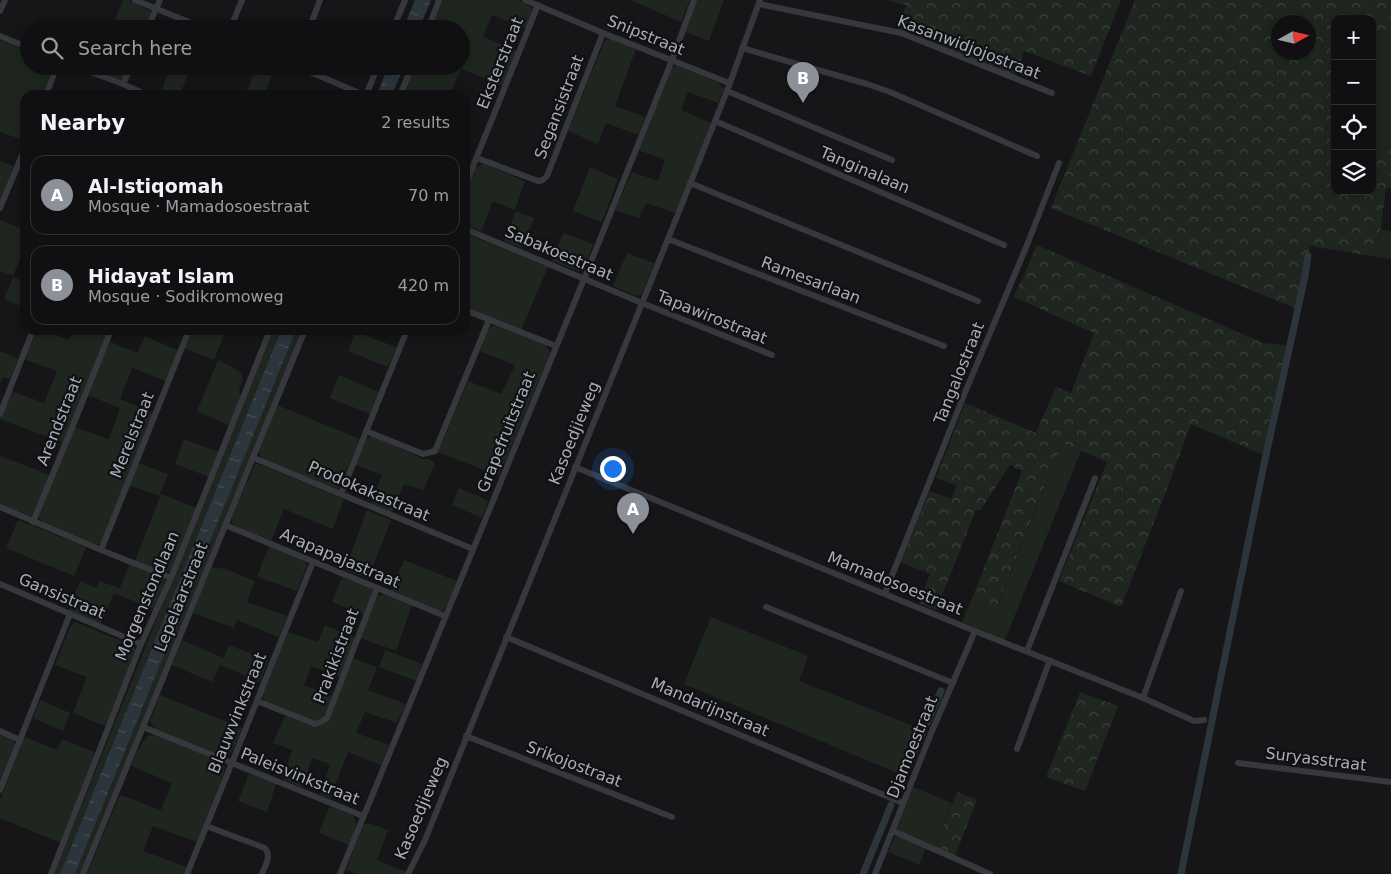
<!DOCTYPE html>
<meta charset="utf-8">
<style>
body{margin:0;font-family:"DejaVu Sans",sans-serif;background:#19191b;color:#f1f3f6}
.controls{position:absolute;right:15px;top:15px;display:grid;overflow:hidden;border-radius:10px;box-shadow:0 2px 12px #0003}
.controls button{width:45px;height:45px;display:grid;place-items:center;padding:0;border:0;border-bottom:1px solid #303032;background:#101012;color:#f1f3f6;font:25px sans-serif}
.compass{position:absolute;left:1271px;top:15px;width:45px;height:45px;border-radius:50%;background:#101012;box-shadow:0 2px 12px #0003;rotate:82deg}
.you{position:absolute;left:612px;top:468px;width:18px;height:18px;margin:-12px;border:4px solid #fff;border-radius:50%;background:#1a73e8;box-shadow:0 0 0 8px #1a73e833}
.badge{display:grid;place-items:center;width:32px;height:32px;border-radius:50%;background:#8c9099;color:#fff;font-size:16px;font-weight:700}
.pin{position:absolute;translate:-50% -41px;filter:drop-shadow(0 1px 2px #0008)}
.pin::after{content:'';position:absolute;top:26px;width:18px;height:15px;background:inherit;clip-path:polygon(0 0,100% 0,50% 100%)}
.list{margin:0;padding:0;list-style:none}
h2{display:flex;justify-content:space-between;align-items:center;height:65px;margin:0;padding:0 20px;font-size:21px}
h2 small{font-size:16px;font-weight:400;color:#9c9d9f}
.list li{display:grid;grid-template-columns:32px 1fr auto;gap:15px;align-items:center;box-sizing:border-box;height:80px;margin:0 10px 10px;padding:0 10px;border:1px solid #303032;border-radius:15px}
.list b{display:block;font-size:19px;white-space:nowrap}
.list p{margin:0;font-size:16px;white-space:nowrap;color:#9c9d9f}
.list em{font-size:16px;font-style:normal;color:#9c9d9f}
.icon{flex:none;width:28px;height:28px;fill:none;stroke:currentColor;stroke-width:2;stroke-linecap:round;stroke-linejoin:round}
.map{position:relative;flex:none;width:1391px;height:874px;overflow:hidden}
.search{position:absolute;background:#101012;box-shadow:0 2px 12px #0003;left:20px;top:20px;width:450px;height:55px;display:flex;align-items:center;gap:12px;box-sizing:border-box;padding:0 18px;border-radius:28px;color:#9c9d9f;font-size:19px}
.panel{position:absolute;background:#101012;box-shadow:0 2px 12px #0003;left:20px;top:90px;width:450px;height:245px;border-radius:15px}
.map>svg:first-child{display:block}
</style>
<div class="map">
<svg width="1391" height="874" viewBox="0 0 1391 874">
<defs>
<pattern id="forest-crowns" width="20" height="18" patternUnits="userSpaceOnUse" patternTransform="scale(1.25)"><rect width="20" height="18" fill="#1e261f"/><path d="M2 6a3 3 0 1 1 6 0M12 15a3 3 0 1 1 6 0" fill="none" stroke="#3c433d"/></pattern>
<pattern id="water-ripples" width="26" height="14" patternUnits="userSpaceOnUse" patternTransform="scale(1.25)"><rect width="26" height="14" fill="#2c353c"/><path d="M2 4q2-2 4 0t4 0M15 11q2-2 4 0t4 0" fill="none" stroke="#485056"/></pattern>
</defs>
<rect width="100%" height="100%" fill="#161618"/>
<g fill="#1e261f">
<polygon points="123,0 128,0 150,11 151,14 145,29 111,29"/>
<polygon points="442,0 518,0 531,7 534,10 527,28 492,15 483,37 518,51 504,86 461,69 450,95 403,95 415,66 461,66 461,29 430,29"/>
<polygon points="631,0 690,0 681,22"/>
<polygon points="697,0 724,0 709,41 685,32"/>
<polygon points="1372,30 1391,33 1391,148 1372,146"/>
<polygon points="607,39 613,39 636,49 615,106 645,117 638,135 606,123 598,144 568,131 604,42"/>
<polygon points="0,40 29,52 29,66 53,67 43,95 25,95 25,141 0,132"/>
<polygon points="677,65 719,83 724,89 718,103 688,92 681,110 711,123 675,213 646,203 639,218 615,210 632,172 658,181 665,160 638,150 672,68"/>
<polygon points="82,66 129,66 124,78 121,80"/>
<polygon points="171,66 191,66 180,95 160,95"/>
<polygon points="257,66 276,66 264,95 257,95 247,91"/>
<polygon points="0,161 14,166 0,201"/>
<polygon points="484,164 525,181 515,210 493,201 481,231 465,225 465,193 475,168 479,165"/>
<polygon points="590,167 618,179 602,222 573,211"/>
<polygon points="516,211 534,218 522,248 504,241"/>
<polygon points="0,220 25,230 25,246 13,276 0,271"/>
<polygon points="1381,230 1391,231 1391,259 1377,257"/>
<polygon points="465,233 548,267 521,330 465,307"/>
<polygon points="563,233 593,244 584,268 581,270 578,271 552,261"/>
<polygon points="627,253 654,263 642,294 636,296 613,286"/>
<polygon points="13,277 25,282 25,308 4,299"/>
<polygon points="492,326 497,326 546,345 550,353 499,476 438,452 468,381 501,394 515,365 480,351 488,330"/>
<polygon points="37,330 43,330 69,340 74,330 108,330 64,443 0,419 11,391 44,403 57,371 24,359"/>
<polygon points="191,330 226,330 214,360 184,348"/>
<polygon points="273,330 281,330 60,874 54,874"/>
<polygon points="296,330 302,330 81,874 75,874"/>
<polygon points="344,330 356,330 356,332 396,347 388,367 348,351 355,334"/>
<polygon points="145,336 179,351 166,381 132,368 120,399 153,413 103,541 100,544 94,546 42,523 39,515 74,427 109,439 120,408 87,395 108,341 137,353"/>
<polygon points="0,351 18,359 10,379 3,377 0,384"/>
<polygon points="218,360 235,368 241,373 243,380 239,389 241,397 230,426 197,411"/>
<polygon points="339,375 379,392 370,414 330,398"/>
<polygon points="277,405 360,439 339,488 336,489 261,458 259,451"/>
<path d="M373 436 423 459H430L435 464 423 490 404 484 392 512 371 503 382 475 355 465C359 454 361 438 373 436Z"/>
<polygon points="184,439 218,452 209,477 175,464"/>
<polygon points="1062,443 1081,451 1005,640 962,622 973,596 998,606"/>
<polygon points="0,456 50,475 33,515 27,517 0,506"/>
<polygon points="138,463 168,474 159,496 129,485"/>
<polygon points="256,463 344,499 333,529 284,509 271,541 236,527 232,523 231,517"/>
<polygon points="459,488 488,501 482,518 452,505"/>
<polygon points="161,494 197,508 171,571 164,573 135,561"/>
<polygon points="367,510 391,520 368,579 345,570"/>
<polygon points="18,520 86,547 74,576 6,548"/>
<polygon points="269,546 304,561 307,565 297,591 257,577"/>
<polygon points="404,560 457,581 447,605 443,610 438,611 391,590"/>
<polygon points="129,565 164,578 166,582 156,610 114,593 100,625 68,611 80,581 96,588 99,581 120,588"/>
<polygon points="211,567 226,569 255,581 247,602 288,616 279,637 237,620 234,628 193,613"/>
<polygon points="342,577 371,588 373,593 365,615 332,602"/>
<polygon points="384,594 412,605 396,651 360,638 375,600 378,596"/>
<polygon points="711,617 808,656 799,681 921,729 902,775 684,684"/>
<polygon points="74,623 78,623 133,646 136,649 108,727 73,713 87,677 55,665 71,625"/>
<path d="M325 625 356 638 340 677 311 666 304 685 333 697C329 707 327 718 315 721L267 703 262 697V692L288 632 318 642Z"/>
<polygon points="182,640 224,658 229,645 268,660 260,682 220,665 212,682 172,665"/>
<polygon points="385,650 422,664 416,681 379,667"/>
<polygon points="353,658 377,667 368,690 406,704 397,723 365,712 356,733 389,745 381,765 348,752 330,798 320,795 330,764 312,758 302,788 283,779 292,750 273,743 285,716 304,723 319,727 328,720"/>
<polygon points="160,695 242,728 232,752 225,757 156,729 152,725 150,721"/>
<polygon points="40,700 70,713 63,731 33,718"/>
<polygon points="0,734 13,740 15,746 0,784"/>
<path d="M154 735 216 759 224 764 225 769 224 773 197 842 153 826 143 851 187 867 184 874H87L120 795 161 810 172 783 131 766C136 755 140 744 148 736Z"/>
<polygon points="24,737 57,750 62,739 96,753 61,843 0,818 0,800"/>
<polygon points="249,774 276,784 267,812 238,801"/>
<polygon points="913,787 952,803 935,847 897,830 896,827"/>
<path d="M330 806 353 816C360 825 353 835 349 845L319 833Z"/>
<polygon points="369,823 388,830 377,860 407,872 406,874 357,874 346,870 363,826 365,824"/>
<polygon points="895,837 901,837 926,848 919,865 888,852"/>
</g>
<g fill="url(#forest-crowns)" fill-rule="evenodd">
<polygon points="886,0 1121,0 1091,76 1024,51 1016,76 919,37 921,25 913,23 910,33 898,29 906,5"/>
<path d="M1135 0H1391V33L1372 30V19H1335V112L1330 139 1335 140V191H1372V146L1391 148V188H1386L1377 257 1310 246 1305 276 1297 309 1051 208ZM1278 22H1308V52H1278Z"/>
<polygon points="1037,245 1263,343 1289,346 1266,456 1191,424 1168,486 1121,607 1059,581 1107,462 1062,443 997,607 973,596 1022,471 1010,465 980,511 976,510 936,610 919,604 930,574 900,562 930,491 951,499 957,486 936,478 965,403 1036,433 1056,387 1071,393 1094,333 1014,297"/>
<polygon points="1080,692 1118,706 1085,791 1046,777"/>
<polygon points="957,792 977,800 955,856 935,847"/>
</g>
<g fill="url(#water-ripples)">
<polygon points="415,0 431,0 419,29 403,29"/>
<polygon points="388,66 404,66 392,95 377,95"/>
<polygon points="281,330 296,330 75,874 60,874"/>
</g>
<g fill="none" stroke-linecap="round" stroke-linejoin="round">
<g stroke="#2c353c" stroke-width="7">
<polyline points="927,723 941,691"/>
<polyline points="897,792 924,729"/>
<polyline points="863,874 891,805"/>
<polyline points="1181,874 1263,469 1305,276 1308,256"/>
</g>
<g stroke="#37383d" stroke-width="6">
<polyline points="135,0 206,29"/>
<polyline points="525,0 603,33 729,83"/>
<polyline points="759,4 901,33 1052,93"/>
<polyline points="0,11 5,0"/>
<polyline points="147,29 160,0"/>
<polyline points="230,29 242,0"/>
<polyline points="309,29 320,0"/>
<polyline points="393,29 405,0"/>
<polyline points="428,29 439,0"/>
<polyline points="0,36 29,48"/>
<polyline points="742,48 867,84 890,92 1037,156"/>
<polyline points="74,66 123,84 147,95"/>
<polyline points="296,66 364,95"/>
<polyline points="123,84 131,66"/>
<polyline points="727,91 892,160"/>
<polyline points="46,95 57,66"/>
<polyline points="366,95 378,66"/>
<polyline points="400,95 412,66"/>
<polyline points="715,121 1004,245"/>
<polyline points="477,158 538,181 543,180 547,176 603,33"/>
<polyline points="690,183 978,301"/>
<polyline points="465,186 538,5"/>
<polyline points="0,208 25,148"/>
<polyline points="465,229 642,303 772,355"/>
<polyline points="668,239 944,346"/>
<polyline points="465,310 556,346"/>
<polyline points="0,414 33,330"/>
<polyline points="366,431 423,454 435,451 489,320"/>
<polyline points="254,458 473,549"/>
<polyline points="575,467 975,631 1143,698 1194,721 1204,720"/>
<polyline points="341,494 407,330"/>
<polyline points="0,507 101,550 171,578"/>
<polyline points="33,522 76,418 111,330"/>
<polyline points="225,525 445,616"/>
<polyline points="101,550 189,330"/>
<polyline points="0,584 141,644"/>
<polyline points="885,593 964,395 1027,245 1059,163"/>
<polyline points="766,607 953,683"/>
<polyline points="506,637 903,803"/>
<polyline points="1027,651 1095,478"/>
<polyline points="1143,698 1181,591"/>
<polyline points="257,701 315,724 321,722 327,718 377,588"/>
<polyline points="143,727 363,816"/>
<polyline points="0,731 20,740"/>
<polyline points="466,736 672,817"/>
<polyline points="1017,749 1050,660"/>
<polyline points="1238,763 1391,782"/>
<polyline points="0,790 70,614"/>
<path d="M206 826 265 848C272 857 265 865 262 874"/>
<polyline points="893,831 990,874"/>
<polyline points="51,874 141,644 171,578 270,330"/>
<polyline points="83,874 305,330"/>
<polyline points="187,874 313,562"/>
<polyline points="340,874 584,279 672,60 694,0"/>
<polyline points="408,874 425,840 668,239 727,91 760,0"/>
<polyline points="875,874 932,731 975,631"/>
</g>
</g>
<g text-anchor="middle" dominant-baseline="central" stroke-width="4.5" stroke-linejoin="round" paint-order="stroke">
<g font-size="16" fill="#a8adb8" stroke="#111113">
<text transform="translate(646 35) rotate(22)">Snipstraat</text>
<text transform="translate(969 47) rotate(21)">Kasanwidjojostraat</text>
<text transform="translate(500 63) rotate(-68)">Eksterstraat</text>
<text transform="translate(559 107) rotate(-69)">Segansistraat</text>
<text transform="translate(865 170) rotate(23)">Tanginalaan</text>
<text transform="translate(559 253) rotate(23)">Sabakoestraat</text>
<text transform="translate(811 280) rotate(21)">Ramesarlaan</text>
<text transform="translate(712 317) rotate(22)">Tapawirostraat</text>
<text transform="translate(959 373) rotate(-68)">Tangalostraat</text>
<text transform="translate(59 421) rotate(-68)">Arendstraat</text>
<text transform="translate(506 432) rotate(-68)">Grapefruitstraat</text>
<text transform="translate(574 433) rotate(-68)">Kasoedjieweg</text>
<text transform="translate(132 435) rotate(-68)">Merelstraat</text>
<text transform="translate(369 491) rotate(23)">Prodokakastraat</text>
<text transform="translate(340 558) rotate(23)">Arapapajastraat</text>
<text transform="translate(895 583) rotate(22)">Mamadosoestraat</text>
<text transform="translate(62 596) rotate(23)">Gansistraat</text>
<text transform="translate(147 596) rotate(-67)">Morgenstondlaan</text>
<text transform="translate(181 597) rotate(-68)">Lepelaarstraat</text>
<text transform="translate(336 656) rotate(-69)">Prakikistraat</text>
<text transform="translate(710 707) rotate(23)">Mandarijnstraat</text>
<text transform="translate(237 713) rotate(-68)">Blauwvinkstraat</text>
<text transform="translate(912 747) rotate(-68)">Djamoestraat</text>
<text transform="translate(1316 759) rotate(7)">Suryasstraat</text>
<text transform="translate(574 764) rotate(21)">Srikojostraat</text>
<text transform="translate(300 776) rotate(22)">Paleisvinkstraat</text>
<text transform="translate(421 808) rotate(-67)">Kasoedjieweg</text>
</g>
</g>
</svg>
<div class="controls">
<button>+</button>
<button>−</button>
<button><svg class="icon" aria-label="locate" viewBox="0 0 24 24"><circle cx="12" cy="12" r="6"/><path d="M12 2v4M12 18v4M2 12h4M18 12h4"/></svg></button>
<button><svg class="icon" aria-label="layers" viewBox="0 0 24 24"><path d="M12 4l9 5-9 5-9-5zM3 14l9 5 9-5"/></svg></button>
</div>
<svg class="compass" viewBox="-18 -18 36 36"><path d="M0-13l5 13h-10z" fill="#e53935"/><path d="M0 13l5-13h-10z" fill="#9c9d9f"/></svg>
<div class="you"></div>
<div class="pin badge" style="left:633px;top:534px">A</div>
<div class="pin badge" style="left:803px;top:103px">B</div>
<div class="search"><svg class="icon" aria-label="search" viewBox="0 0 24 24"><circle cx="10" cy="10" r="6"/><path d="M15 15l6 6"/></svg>Search here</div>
<section class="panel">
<h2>Nearby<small>2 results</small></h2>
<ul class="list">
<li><span class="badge">A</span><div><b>Al-Istiqomah</b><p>Mosque · Mamadosoestraat</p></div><em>70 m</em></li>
<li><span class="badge">B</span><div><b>Hidayat Islam</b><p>Mosque · Sodikromoweg</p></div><em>420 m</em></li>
</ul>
</section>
</div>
